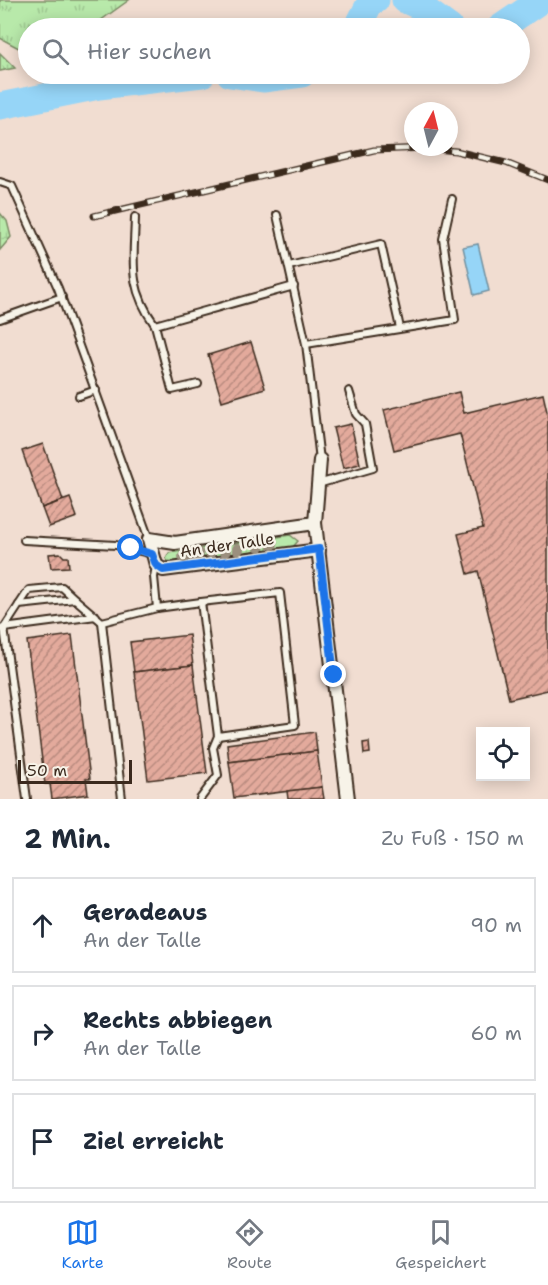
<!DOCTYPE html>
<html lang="de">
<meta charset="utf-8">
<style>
body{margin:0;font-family:"Shantell Sans",sans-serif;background:#f6f6f7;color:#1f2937}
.controls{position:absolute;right:18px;bottom:18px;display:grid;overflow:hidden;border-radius:0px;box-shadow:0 3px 15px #0003}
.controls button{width:54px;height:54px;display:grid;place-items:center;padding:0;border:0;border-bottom:2px solid #e0e1e3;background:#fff;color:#1f2937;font:30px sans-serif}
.compass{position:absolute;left:404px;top:102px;width:54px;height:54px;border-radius:50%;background:#fff;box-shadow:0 3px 15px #0003;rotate:7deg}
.scale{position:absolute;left:18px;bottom:15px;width:114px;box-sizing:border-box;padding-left:6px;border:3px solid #3b2a1e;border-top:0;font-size:16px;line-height:21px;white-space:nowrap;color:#3b2a1e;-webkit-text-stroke:4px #f7f3e8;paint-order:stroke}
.stop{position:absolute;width:18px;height:18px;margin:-14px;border:4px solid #1a73e8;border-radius:50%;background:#fff}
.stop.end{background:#1a73e8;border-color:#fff;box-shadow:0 2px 6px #0008}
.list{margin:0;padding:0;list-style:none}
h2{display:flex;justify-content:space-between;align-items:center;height:78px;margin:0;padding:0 24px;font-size:26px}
h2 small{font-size:20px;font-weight:400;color:#747a83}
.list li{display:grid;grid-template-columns:39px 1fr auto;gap:18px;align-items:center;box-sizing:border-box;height:96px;margin:0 12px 12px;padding:0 12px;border:2px solid #e0e1e3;border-radius:0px}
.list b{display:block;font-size:22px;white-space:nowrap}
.list p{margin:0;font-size:20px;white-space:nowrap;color:#747a83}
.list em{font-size:20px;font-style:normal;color:#747a83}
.icon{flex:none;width:33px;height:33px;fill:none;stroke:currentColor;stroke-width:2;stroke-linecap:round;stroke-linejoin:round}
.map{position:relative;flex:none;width:548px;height:799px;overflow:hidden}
.search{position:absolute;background:#fff;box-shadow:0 3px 15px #0003;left:18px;right:18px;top:18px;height:66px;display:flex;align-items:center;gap:15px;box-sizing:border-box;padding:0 21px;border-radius:33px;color:#747a83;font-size:22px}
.sheet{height:402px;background:#fff}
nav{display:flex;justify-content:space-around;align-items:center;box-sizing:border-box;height:84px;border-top:2px solid #e0e1e3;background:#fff;font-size:16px;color:#747a83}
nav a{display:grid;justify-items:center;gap:3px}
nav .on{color:#1a73e8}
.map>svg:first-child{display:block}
</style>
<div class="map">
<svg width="548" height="799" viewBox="0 0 548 799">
<defs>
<pattern id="grass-tufts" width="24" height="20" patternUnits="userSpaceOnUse" patternTransform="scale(1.5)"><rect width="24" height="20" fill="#b8e9aa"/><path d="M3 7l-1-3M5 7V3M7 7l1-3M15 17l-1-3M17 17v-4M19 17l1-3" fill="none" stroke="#9fc892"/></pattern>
<pattern id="wetland-marsh" width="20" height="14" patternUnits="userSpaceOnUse" patternTransform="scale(1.5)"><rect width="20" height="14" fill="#b8e9aa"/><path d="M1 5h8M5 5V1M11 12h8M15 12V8" fill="none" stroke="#9fc892"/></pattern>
<pattern id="building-hatch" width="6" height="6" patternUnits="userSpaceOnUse" patternTransform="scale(1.5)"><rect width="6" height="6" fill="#e3aa9c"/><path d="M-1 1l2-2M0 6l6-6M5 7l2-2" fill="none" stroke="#b98b7f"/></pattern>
</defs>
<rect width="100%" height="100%" fill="#f1ddd1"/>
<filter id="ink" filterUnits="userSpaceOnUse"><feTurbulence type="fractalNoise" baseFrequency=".0167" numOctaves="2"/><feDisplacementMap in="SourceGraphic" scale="12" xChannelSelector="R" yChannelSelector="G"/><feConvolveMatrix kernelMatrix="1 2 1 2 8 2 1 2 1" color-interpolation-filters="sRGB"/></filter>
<g filter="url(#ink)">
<g fill="url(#grass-tufts)" stroke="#7a8a64" stroke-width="1.5">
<polygon points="0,0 129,0 90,28 28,28 28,53 0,38"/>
<polygon points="0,53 15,68 0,71"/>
<polygon points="290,535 298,541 292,548 170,564 166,559 169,553"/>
</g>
<polygon fill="url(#wetland-marsh)" stroke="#7a8a64" stroke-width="1.5" points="0,213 7,221 11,237 0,250"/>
<polygon fill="#96d5f7" stroke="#7291a0" stroke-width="1.5" points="478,244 489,291 474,295 463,247"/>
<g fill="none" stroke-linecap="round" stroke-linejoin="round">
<g stroke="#96d5f7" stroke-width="27">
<polyline points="405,0 423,8 450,28"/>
<polyline points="357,28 371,1 376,0"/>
<polyline points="500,28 541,0"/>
<polyline points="230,74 263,79 302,74"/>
<polyline points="0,106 99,86 202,74"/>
</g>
</g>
<g fill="url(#building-hatch)" stroke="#3b2a1e" stroke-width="1.5">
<polygon points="251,342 265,388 222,401 208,355"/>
<polygon points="459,392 464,413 543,394 548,416 548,690 509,699 478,571 468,574 458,534 483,528 460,434 394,450 384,410"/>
<polygon points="351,424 360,464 343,468 333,428"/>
<polygon points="43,444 63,500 42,508 22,451"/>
<polygon points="70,498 77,517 49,527 42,508"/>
<polygon points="60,553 64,557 68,557 69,567 51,568 49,554"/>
<polygon points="72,635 90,779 86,779 88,794 52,799 50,784 45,784 27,641"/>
<polygon points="189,635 193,665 134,672 130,642"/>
<polygon points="193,665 207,773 148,780 134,672"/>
<polygon points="315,732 317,751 229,762 227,744"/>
<polygon points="369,742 370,753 364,754 363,743"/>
<polygon points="317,751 322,787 234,798 229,762"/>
<polygon points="322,787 324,799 288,799 287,791"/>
</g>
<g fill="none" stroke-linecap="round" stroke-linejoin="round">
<g stroke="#3b2a1e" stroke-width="10">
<g id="service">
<polyline points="0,182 12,186 58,288 149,539"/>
<polyline points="277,215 306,344 320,460"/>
<path d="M135 217C134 261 127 286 155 325"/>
<polyline points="289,266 381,244 400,328"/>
<polyline points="0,319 62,297"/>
<polyline points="306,344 455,320 443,239 452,199"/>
<polyline points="198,384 172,390 155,325 294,286"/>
<polyline points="79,396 96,390"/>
<polyline points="318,484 373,468 365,424 356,414 349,391"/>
<polyline points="24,540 116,545 152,554"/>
<polyline points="156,566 154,577 157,608"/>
<polyline points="201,602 280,593 295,725 218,736"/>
<polyline points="19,605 29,590 62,587 75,599"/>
<polyline points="102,622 122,799"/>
<polyline points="0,629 4,628 19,605 75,599 102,622 157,608 201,602 218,736 213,748 218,775 200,799"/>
<polyline points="27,799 4,628 96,616"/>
</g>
</g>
<g stroke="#3b2a1e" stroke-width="16">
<g id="minor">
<polyline points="320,460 315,523 348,799"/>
<polyline points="315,523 175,543 149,539 156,565 163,570 319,550"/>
</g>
</g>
<use href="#service" stroke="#f7f3e8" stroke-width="6"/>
<use href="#minor" stroke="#f7f3e8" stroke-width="12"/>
<g stroke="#3b2a1e" stroke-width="7">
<polyline id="rail" points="94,216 374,150 426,148 456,151 506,163 548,180"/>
</g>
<use href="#rail" stroke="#f7f3e8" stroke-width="4.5" stroke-dasharray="14" stroke-linecap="butt"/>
</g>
<g fill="#9b8f7e">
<circle cx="272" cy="544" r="6"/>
<circle cx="259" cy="546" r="6"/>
<circle cx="238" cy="549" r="6"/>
<circle cx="225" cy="551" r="6"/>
<circle cx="210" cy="552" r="6"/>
<circle cx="198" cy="554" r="6"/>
<circle cx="184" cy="557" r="6"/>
</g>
</g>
<g fill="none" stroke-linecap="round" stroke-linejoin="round" filter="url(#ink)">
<polyline stroke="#1a73e8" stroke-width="8" points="131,548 152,554 156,565 163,570 319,549 334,675"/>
</g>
<g text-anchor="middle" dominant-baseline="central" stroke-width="5" stroke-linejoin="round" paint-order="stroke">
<g font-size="16" fill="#3b2a1e" stroke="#f7f3e8">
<text transform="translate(227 545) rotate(-8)">An der Talle</text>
</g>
</g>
</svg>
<div class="controls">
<button><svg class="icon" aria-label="locate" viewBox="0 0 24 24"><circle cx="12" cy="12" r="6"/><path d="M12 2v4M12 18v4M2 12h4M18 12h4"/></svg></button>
</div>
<svg class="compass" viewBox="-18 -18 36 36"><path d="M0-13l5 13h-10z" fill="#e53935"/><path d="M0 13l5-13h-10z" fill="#747a83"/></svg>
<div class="scale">50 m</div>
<div class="stop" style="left:131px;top:548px"></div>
<div class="stop end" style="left:334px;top:675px"></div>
<div class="search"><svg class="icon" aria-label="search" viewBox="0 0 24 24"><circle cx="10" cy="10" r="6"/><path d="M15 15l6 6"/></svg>Hier suchen</div>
</div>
<section class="sheet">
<h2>2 Min.<small>Zu Fuß · 150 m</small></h2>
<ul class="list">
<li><svg class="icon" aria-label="ahead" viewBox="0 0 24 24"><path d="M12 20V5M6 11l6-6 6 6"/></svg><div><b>Geradeaus</b><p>An der Talle</p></div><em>90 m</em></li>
<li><svg class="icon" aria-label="right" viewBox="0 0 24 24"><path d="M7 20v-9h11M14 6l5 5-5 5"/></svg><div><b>Rechts abbiegen</b><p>An der Talle</p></div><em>60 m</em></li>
<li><svg class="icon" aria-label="arrive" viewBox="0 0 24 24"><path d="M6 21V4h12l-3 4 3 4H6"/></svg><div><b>Ziel erreicht</b></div></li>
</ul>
</section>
<nav>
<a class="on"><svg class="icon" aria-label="map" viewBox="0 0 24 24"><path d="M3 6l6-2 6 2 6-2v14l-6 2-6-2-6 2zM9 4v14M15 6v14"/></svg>Karte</a>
<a><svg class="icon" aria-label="directions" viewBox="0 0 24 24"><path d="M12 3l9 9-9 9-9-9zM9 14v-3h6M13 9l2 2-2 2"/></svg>Route</a>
<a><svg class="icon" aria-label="saved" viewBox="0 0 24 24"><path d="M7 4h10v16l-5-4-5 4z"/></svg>Gespeichert</a>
</nav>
